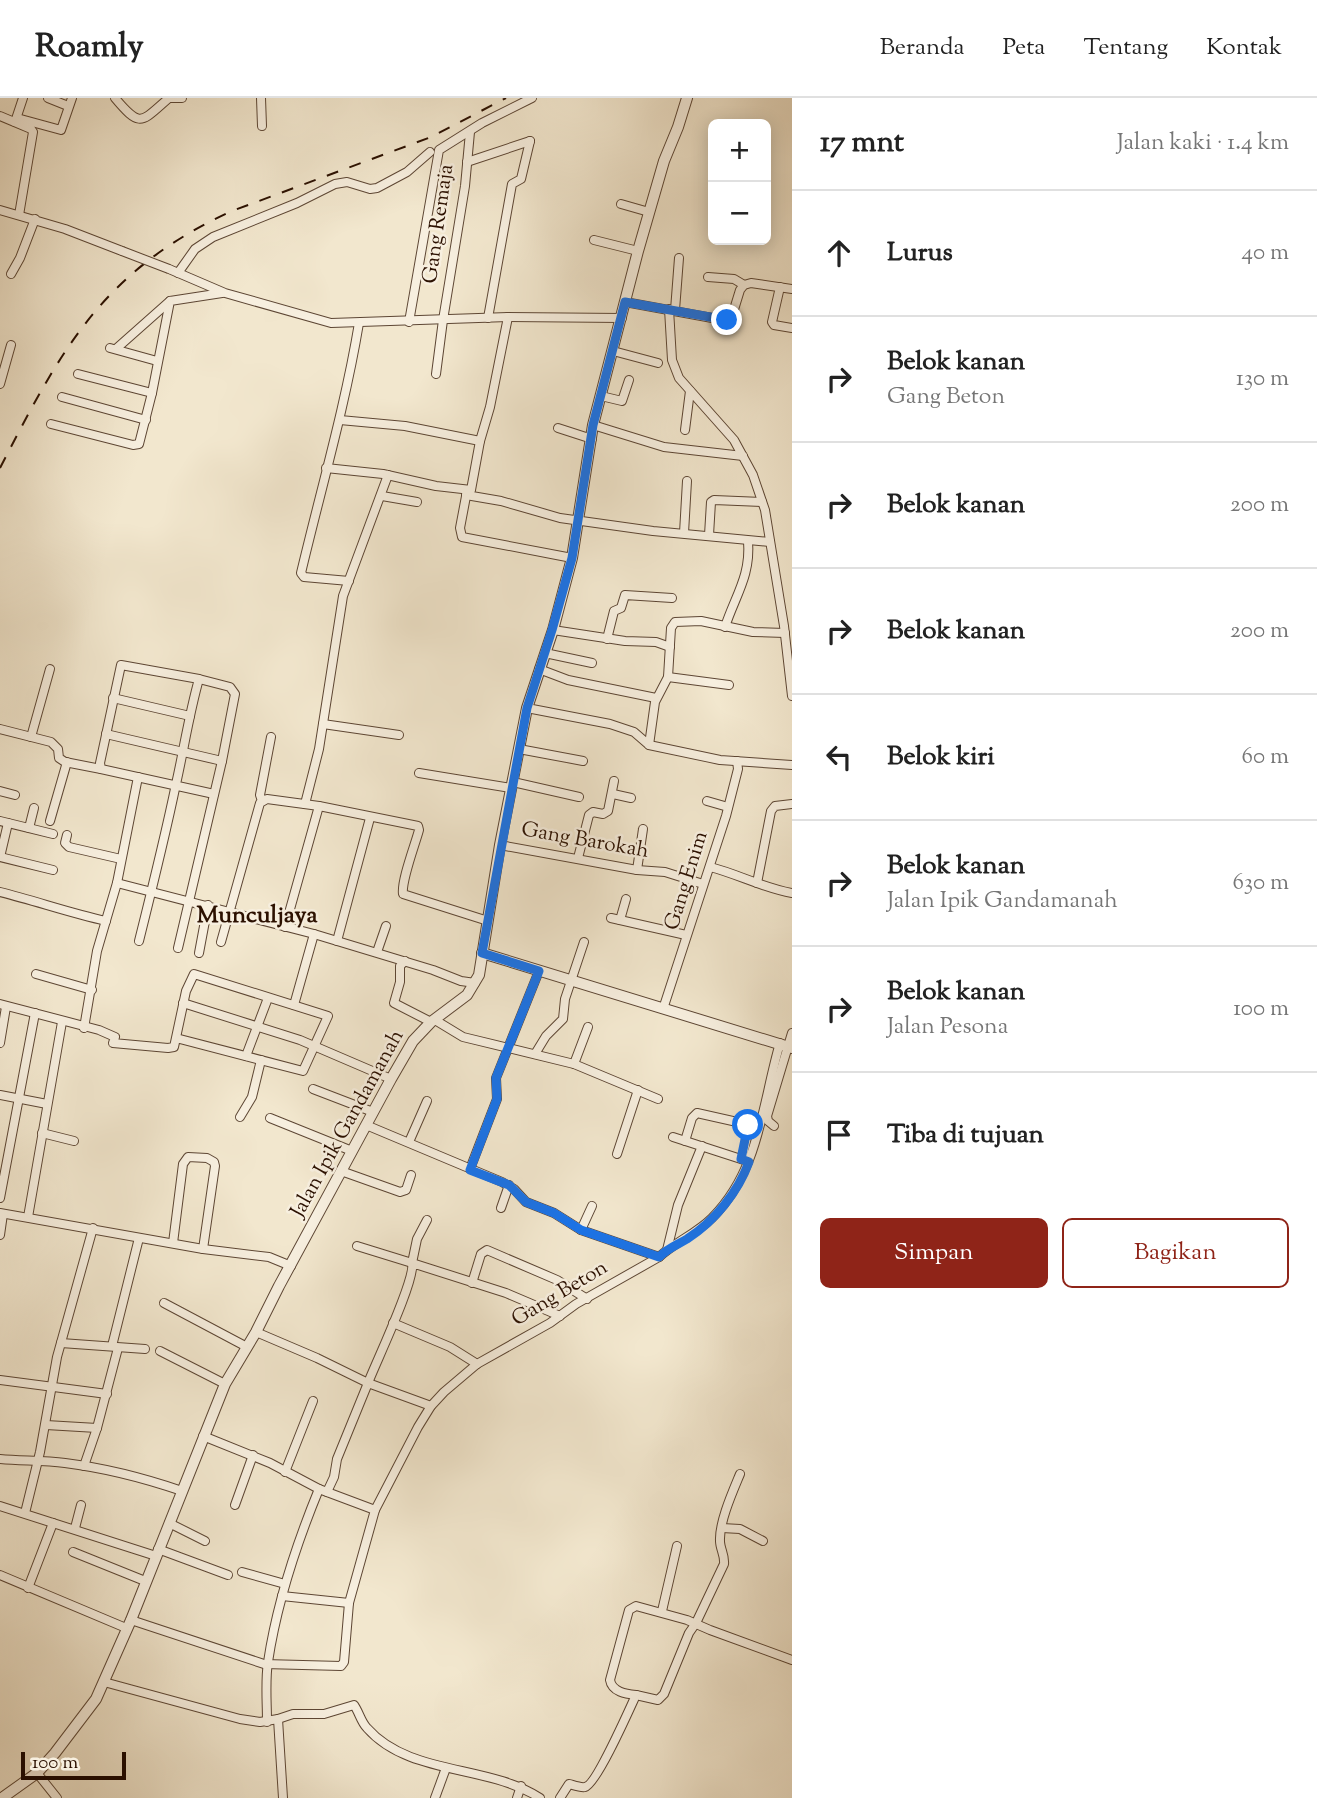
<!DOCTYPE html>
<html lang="id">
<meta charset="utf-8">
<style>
body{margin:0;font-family:"Sorts Mill Goudy",serif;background:#f6f6f6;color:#222}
.controls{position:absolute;right:21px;top:21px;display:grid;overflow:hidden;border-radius:10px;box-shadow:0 4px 18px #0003}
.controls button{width:63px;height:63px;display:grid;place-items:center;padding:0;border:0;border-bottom:2px solid #e0e0e0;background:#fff;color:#222;font:35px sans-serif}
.scale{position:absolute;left:21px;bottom:18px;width:105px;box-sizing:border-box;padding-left:7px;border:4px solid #2b1000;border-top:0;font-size:19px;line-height:24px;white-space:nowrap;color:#2b1000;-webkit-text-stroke:5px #f7efdf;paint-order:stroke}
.stop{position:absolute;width:21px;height:21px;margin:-16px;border:5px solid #1a73e8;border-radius:50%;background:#fff}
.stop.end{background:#1a73e8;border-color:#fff;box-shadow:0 2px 7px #0008}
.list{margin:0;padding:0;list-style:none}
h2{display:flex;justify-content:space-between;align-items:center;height:91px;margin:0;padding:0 28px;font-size:30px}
h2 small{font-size:23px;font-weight:400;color:#767676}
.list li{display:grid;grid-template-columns:46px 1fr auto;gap:21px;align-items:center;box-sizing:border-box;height:126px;padding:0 28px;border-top:2px solid #e0e0e0}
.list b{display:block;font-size:26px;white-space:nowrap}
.list p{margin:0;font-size:23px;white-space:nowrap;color:#767676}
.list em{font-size:23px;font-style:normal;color:#767676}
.actions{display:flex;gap:14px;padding:21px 28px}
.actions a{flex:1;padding:16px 0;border:2px solid #8f2418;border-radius:10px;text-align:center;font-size:24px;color:#8f2418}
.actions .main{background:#8f2418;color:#fff}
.icon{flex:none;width:38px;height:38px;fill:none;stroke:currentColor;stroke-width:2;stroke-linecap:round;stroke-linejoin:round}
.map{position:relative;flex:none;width:792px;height:1700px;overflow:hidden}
header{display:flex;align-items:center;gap:42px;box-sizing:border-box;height:98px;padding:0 35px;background:#fff;border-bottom:2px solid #e0e0e0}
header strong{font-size:33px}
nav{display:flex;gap:38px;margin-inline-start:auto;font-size:24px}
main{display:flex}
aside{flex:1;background:#fff}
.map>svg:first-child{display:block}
</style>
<header>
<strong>Roamly</strong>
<nav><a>Beranda</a><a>Peta</a><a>Tentang</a><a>Kontak</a></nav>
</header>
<main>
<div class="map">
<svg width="792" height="1700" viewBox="0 0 792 1700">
<rect width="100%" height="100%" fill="#f2e7ce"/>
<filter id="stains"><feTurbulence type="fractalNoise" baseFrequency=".00286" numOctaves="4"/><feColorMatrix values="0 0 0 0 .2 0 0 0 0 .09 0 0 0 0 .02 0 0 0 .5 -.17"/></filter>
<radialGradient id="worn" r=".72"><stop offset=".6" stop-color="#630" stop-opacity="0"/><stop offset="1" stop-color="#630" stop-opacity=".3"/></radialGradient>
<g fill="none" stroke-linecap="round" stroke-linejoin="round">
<g stroke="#5d4634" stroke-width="10">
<g id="minor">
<polyline points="48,0 68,8"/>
<path d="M115 0C141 31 141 24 169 0"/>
<polyline points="168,0 182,0"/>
<polyline points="261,0 262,28"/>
<polyline points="0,18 31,31 33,34 19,117"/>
<polyline points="17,20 61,32 72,0"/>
<polyline points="15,24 23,0"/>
<polyline points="467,64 530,43"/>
<polyline points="621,106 649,114"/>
<polyline points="0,112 65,131 122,153"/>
<polyline points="594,142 638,153"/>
<polyline points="169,171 225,195 331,225 508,219 622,220"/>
<polyline points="178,175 195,151 213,139 297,105 335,86 347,84 370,91 377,90 407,74 430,54"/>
<polyline points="11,176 20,160 35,121"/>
<polyline points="708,179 734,181 744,187"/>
<polyline points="780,189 772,224 774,227 792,230"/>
<polyline points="625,204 723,222 732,218 740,192 744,187 751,185 792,191"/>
<polyline points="669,211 672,262 679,280 734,342 753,377 765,412 784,528 792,598"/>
<polyline points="675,212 679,160"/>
<polyline points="488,220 512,86 521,81 530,43"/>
<polyline points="409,224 439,52 482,25 532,0"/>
<polyline points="110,250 157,263"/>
<polyline points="117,250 170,203"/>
<polyline points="613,253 658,265"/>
<polyline points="78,276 152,295"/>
<polyline points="436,276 443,222 465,88 470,34"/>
<polyline points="0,286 11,247"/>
<polyline points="601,298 622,303 629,282"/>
<polyline points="62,299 146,322"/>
<polyline points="340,322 405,328 480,343"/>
<polyline points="51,326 133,347 139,346 152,295 170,203 222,195"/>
<polyline points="593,327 664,349 743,358"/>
<polyline points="558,330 592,341"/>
<polyline points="685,332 690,293"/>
<polyline points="326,370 383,376 436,388 471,392 480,343 490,309 508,219"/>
<polyline points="467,393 460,430 462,439 572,460"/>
<polyline points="466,397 501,403 560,420 653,433 770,444"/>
<polyline points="382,398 417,404"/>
<polyline points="684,435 687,383"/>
<polyline points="709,437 711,404 714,402 762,404"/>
<path d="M349 483 304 479 301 475C321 391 345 309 359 225"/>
<path d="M725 529C735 498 751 478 748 443"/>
<polyline points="553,532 625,543 656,544 670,549"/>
<polyline points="607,541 614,513 621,510 625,497 672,500"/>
<polyline points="545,555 592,565"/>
<polyline points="539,571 568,582 656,600"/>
<polyline points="668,579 729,587"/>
<polyline points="113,600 190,618"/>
<polyline points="527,610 610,626 634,634 649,647 720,662 792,667"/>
<polyline points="323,626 399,637"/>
<polyline points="0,631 51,644 58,651 59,660 65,664 101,671"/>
<polyline points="106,636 222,663"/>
<polyline points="31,639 50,571"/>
<polyline points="649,647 655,604 668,579 671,530 675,524 701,523 753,534 785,535"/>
<polyline points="519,651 583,663"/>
<polyline points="419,675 511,690"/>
<polyline points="513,684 579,699"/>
<polyline points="0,693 15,697"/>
<polyline points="613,696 631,700"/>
<polyline points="262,703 260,697 271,639"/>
<polyline points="707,703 728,709"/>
<polyline points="305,706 319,651 343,498 388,377"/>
<polyline points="0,723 53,736"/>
<polyline points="50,723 67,664"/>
<polyline points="29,730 34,710"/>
<polyline points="67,737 65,745 69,749 121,761"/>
<polyline points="500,747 637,772 665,774 703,786"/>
<polyline points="0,759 53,772"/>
<polyline points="0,759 8,725"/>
<polyline points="578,760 589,717 593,714 603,716 608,713 614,683"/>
<path d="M710 769C738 776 763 790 792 795"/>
<polyline points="637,772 643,731"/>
<polyline points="117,785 314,836 433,872 461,883 475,885"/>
<polyline points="757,785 771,713 775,708 792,706"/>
<path d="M0 794C36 803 70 815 106 823"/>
<polyline points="611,820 686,837"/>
<polyline points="620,822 626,801"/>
<polyline points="285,829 319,708"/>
<path d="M139 843C152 791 165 739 176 686 184 651 189 616 199 581L121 567 100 665 101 671 214 696"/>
<polyline points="337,843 370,720"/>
<path d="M221 844 260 705 267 701 319 708 418 728 419 732C415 747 401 783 403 796L488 823"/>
<polyline points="178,850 222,663 235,596 230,589 199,581"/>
<polyline points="377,854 386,828"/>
<polyline points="199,855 208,807"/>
<polyline points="405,863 400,868 400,884 394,905 431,924"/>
<polyline points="36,876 92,892"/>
<polyline points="183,905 300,942 391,981"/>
<polyline points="0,906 99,932 115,939 113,945 168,950 174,949 186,893 194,876 328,918 303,973 176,940"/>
<polyline points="294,907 314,836"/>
<polyline points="663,911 726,718 738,671 737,663"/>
<polyline points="435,922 463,939 574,966 658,1001"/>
<polyline points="84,930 97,853 117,785 138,679"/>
<polyline points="0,945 6,909"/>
<polyline points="535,956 546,938 563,921 565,901 584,844"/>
<polyline points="246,958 268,900"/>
<polyline points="574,966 588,929"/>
<polyline points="313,991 373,1014"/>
<polyline points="0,997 47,1006"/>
<polyline points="240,1019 252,999 261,962"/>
<polyline points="270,1020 352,1053"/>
<polyline points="366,1027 502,1084 514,1091 526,1104 554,1115 581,1132 659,1159"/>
<polyline points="774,1028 768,1023 767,1018 792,935"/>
<polyline points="42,1035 74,1043"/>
<polyline points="673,1039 744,1062"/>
<polyline points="685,1043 692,1020 697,1015 746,1026 749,1030 742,1061"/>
<polyline points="409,1044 427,1003"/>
<polyline points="617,1056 638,992"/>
<polyline points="470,1071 497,1001 496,980 539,873"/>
<polyline points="341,1073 400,1094 406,1092 411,1077"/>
<polyline points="0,1100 35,915"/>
<polyline points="501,1110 509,1087"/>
<polyline points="0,1115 203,1151 269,1159 291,1168"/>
<polyline points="28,1119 62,924"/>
<polyline points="581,1132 592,1108"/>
<polyline points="0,1137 3,1116"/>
<polyline points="173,1145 183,1066 188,1059 207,1060 214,1064 215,1068 203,1151"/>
<polyline points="357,1148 412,1165 417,1141 427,1122"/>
<polyline points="667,1152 678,1107 702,1048"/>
<polyline points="472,1185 481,1156 487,1152 557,1182 587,1201"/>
<polyline points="164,1205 247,1249"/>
<polyline points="393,1225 450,1249 477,1266"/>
<path d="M256 1234 317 1260 368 1285C376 1264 416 1181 412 1165L506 1195 560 1218"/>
<polyline points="61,1245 145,1251"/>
<polyline points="112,1248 139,1140"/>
<polyline points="160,1253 225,1286"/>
<polyline points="0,1282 107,1296"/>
<polyline points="46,1327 97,1330"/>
<path d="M203 1338 270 1365 319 1391 375 1412 418 1329 431 1308 444 1294 477 1266 550 1225 576 1206 659 1159C675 1144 696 1136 712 1120 760 1072 762 1006 780 945"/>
<path d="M0 1361C22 1363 44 1362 65 1365 105 1370 144 1380 182 1393"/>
<polyline points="84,1368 97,1330 118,1250"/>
<polyline points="285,1374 313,1303"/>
<polyline points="327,1394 334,1379 337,1361 368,1285 431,1308"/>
<polyline points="235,1407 253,1357"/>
<polyline points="0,1408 156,1458"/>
<polyline points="25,1415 40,1354 57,1259 93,1130"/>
<polyline points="169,1425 205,1443"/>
<polyline points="75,1430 81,1407"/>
<polyline points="722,1430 740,1431 763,1443"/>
<polyline points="158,1451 228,1477"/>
<polyline points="73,1454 145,1483"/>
<polyline points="242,1474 285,1486"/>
<polyline points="0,1477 126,1530"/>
<polyline points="28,1490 53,1425"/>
<polyline points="282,1498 349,1505"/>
<polyline points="662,1513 677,1448"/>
<polyline points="131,1522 264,1566 341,1568 344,1564 349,1505 375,1412"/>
<polyline points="104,1584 240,1621 260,1624 278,1621 283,1700"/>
<path d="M636 1597C626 1596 612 1594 610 1582L629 1512 636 1508 687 1522 710 1532 792 1562"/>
<path d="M278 1621 293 1616H324L354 1607C359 1614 361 1624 367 1630 409 1678 488 1666 540 1700"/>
<path d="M267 1624C267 1604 265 1583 268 1564 277 1504 296 1447 319 1391"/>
<polyline points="37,1675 57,1700"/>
<polyline points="435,1700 446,1670"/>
<polyline points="517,1700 521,1688"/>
<path d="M560 1700 569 1686C573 1687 581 1690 585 1689 596 1687 630 1610 636 1597L658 1602 664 1596 689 1535 696 1525 724 1466C725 1457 720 1451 720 1443 719 1424 733 1393 740 1376"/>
</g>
</g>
<g stroke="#5d4634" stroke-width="12">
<g id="tertiary">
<polyline points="482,855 792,950"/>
<polyline points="2,1700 37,1675 55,1655 96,1601 131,1522 225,1286 256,1234 279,1188 391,981 413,943 431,924 467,897 479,877 500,747 527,610 553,532 572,460 593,327 638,153 664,63 678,29 687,0"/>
</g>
</g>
<use href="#minor" stroke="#f7efdf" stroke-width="8"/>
<use href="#tertiary" stroke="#f7efdf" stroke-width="10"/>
<path stroke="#2b1000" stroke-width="2" stroke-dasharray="12 12" stroke-linecap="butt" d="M0 370C62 250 103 172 232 113L431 39 506 0"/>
<g stroke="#5d4634" stroke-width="10" stroke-linecap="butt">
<polyline id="minor-bridge" points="122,153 169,171"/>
</g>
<use href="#minor-bridge" stroke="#f7efdf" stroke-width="8"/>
</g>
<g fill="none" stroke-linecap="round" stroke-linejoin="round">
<path stroke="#1a73e8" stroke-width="9" d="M727 222 625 204 593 327 572 460 552 532 527 610 482 855 539 873 496 980 497 1001 470 1072 509 1087 526 1104 554 1115 581 1132 659 1159C668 1150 677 1147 687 1141 715 1123 738 1094 749 1064L741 1061 748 1027"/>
</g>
<g text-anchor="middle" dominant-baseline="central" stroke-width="5" stroke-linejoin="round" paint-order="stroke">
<g font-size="21" fill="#2b1000" stroke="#f7efdf">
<text transform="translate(439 126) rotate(-82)">Gang Remaja</text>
<text transform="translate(585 743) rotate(10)">Gang Barokah</text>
<text transform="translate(687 783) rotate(-73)">Gang Enim</text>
<text transform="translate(348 1026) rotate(-61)">Jalan Ipik Gandamanah</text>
<text transform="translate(560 1196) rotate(-31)">Gang Beton</text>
</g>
<g font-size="24" font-weight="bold" fill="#2b1000" stroke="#f7efdf">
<text x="257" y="818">Munculjaya</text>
</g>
</g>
<rect width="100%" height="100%" filter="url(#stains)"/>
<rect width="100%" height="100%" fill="url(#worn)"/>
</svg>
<div class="controls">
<button>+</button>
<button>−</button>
</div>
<div class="scale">100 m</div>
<div class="stop" style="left:748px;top:1027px"></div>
<div class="stop end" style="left:727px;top:222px"></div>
</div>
<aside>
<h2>17 mnt<small>Jalan kaki · 1.4 km</small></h2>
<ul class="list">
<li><svg class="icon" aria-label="ahead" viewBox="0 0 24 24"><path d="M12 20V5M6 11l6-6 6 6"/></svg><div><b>Lurus</b></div><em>40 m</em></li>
<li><svg class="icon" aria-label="right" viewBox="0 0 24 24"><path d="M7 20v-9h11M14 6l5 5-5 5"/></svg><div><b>Belok kanan</b><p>Gang Beton</p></div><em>130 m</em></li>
<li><svg class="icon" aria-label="right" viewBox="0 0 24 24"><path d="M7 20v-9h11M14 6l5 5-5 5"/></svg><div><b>Belok kanan</b></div><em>200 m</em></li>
<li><svg class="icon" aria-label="right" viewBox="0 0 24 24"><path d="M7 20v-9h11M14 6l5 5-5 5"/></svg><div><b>Belok kanan</b></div><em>200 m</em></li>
<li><svg class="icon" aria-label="left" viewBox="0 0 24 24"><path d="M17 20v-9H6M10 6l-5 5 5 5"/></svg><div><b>Belok kiri</b></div><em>60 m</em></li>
<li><svg class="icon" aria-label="right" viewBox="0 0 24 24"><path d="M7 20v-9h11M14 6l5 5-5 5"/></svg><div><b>Belok kanan</b><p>Jalan Ipik Gandamanah</p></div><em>630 m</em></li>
<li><svg class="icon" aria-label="right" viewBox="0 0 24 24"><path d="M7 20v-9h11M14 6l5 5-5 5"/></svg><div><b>Belok kanan</b><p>Jalan Pesona</p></div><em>100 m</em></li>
<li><svg class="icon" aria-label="arrive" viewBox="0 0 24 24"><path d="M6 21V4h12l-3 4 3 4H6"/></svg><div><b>Tiba di tujuan</b></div></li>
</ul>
<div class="actions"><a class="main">Simpan</a><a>Bagikan</a></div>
</aside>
</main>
